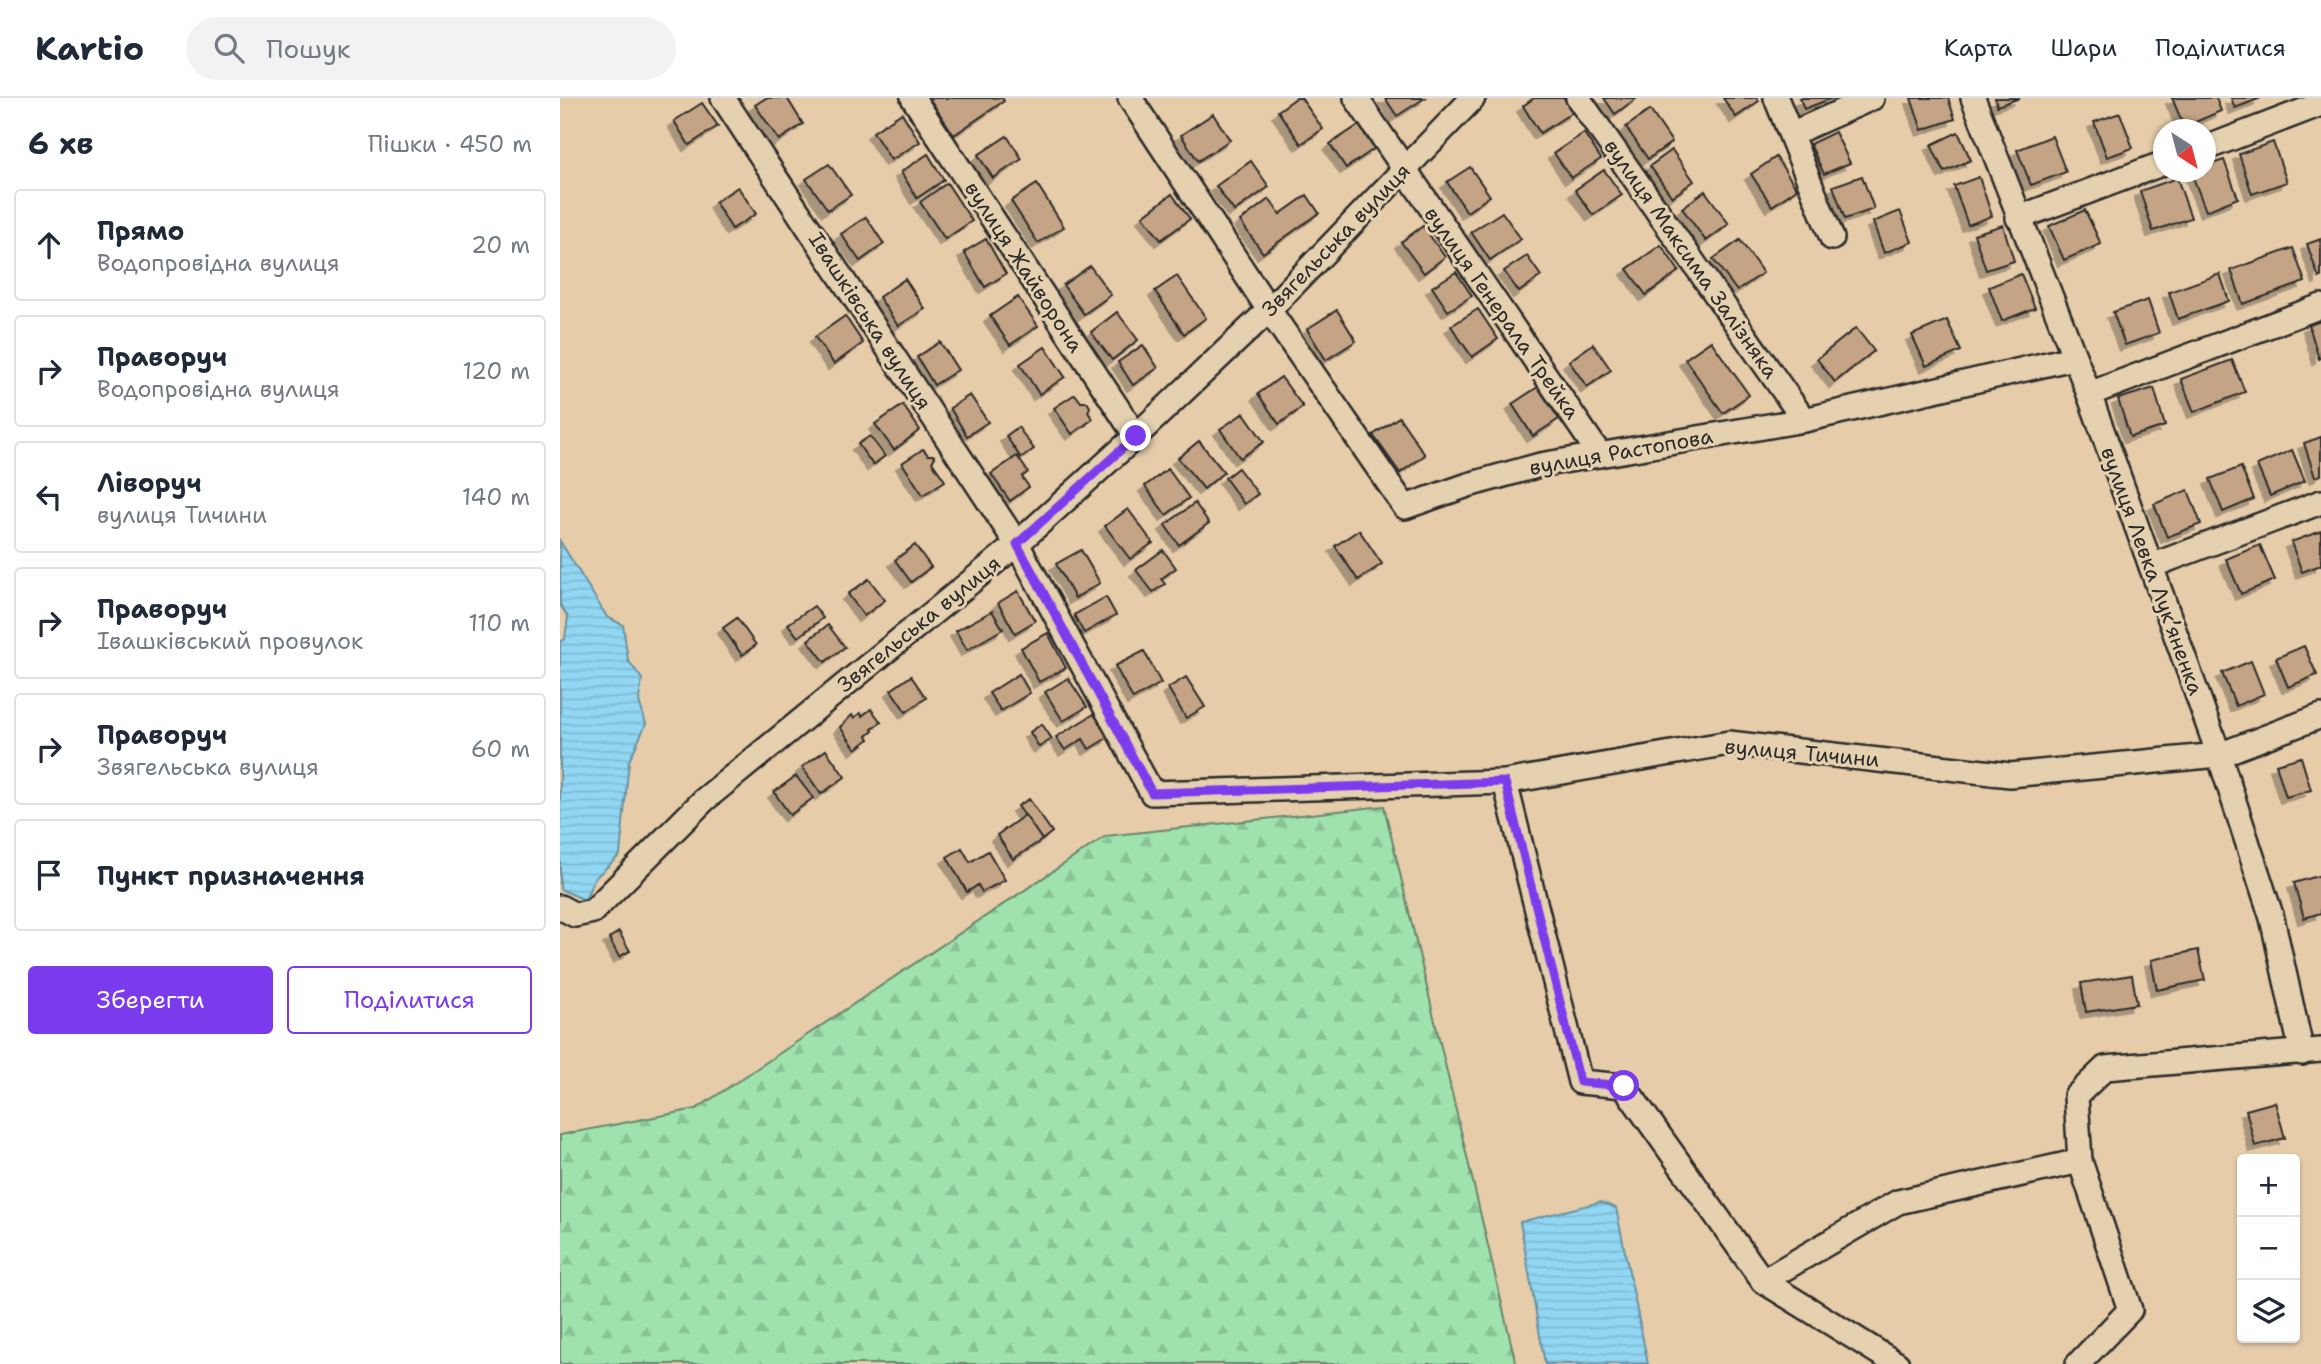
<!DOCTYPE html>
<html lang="uk">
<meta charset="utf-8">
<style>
body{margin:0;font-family:"Shantell Sans",sans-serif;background:#f2f2f3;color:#1f2937}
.controls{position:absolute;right:21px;bottom:21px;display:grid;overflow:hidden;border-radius:7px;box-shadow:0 2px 5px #0004}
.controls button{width:63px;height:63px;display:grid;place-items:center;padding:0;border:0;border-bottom:2px solid #e0e1e3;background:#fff;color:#1f2937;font:35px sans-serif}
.compass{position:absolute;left:1593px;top:21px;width:63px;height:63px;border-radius:50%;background:#fff;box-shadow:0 2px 5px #0004;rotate:144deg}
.stop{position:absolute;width:21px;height:21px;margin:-16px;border:5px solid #7c3aed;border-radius:50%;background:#fff}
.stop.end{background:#7c3aed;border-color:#fff;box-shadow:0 2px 7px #0008}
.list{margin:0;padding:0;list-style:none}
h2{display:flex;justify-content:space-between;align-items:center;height:91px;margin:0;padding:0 28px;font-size:30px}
h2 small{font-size:23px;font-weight:400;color:#747a83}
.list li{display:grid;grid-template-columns:46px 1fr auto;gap:21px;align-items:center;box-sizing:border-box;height:112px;margin:0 14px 14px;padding:0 14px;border:2px solid #e0e1e3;border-radius:7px}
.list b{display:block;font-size:26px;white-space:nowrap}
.list p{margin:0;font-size:23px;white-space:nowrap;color:#747a83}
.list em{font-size:23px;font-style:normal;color:#747a83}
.actions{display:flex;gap:14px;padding:21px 28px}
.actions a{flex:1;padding:16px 0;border:2px solid #7c3aed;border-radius:7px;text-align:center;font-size:24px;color:#7c3aed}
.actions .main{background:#7c3aed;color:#fff}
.icon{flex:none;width:38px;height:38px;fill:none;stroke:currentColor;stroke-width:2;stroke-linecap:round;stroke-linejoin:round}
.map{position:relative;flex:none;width:1761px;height:1266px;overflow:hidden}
header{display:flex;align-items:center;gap:42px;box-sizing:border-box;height:98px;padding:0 35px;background:#fff;border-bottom:2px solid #e0e1e3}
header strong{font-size:33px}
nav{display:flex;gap:38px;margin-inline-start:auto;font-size:24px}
.search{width:490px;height:63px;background:#f2f2f3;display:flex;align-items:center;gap:18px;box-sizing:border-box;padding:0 24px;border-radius:38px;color:#747a83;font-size:26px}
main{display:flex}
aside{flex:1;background:#fff}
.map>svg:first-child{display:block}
</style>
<header>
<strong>Kartio</strong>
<div class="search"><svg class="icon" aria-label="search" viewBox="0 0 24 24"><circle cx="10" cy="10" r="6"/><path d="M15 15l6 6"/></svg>Пошук</div>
<nav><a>Карта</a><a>Шари</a><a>Поділитися</a></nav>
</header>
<main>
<aside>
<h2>6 хв<small>Пішки · 450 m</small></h2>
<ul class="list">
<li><svg class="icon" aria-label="ahead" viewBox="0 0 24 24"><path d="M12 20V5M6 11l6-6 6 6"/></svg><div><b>Прямо</b><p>Водопровідна вулиця</p></div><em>20 m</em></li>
<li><svg class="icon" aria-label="right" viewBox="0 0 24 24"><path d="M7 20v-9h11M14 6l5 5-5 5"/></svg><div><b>Праворуч</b><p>Водопровідна вулиця</p></div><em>120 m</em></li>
<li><svg class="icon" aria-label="left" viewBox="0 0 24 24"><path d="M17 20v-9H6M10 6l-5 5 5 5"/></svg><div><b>Ліворуч</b><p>вулиця Тичини</p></div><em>140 m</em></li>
<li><svg class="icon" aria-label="right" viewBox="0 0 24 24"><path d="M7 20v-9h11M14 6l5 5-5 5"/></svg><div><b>Праворуч</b><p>Івашківський провулок</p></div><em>110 m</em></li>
<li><svg class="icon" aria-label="right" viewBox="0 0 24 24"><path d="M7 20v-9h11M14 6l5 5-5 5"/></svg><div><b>Праворуч</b><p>Звягельська вулиця</p></div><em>60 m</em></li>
<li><svg class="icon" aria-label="arrive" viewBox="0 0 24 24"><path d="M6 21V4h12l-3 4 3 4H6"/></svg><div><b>Пункт призначення</b></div></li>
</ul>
<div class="actions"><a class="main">Зберегти</a><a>Поділитися</a></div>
</aside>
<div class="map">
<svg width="1761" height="1266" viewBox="0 0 1761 1266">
<defs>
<pattern id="forest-firs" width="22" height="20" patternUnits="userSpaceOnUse" patternTransform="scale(1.75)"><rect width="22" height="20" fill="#9fe2ad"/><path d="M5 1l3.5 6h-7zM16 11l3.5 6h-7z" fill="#89c295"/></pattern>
<pattern id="water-rules" width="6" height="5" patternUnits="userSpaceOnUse" patternTransform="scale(1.75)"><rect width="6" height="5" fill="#91d6f3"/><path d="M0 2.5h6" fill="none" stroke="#7db8d0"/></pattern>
<filter id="shadow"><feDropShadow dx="-6" dy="6" stdDeviation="0" flood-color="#0004"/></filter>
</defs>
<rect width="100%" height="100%" fill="#e6cca9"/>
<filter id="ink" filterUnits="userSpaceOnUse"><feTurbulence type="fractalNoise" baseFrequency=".0143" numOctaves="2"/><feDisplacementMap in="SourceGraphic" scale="14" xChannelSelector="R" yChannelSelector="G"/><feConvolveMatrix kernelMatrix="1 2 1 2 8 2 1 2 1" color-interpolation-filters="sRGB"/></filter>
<g filter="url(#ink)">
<polygon fill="url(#forest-firs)" stroke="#65866c" stroke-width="2" points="824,708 956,1266 0,1266 0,1037 136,1011 546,738"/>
<g fill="url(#water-rules)" stroke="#6892a3" stroke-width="2">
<polygon points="0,443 47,519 63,527 68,562 82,581 79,603 86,626 69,663 60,757 34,781 25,802 0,791 0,544 5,541 8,519 0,507"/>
<polygon points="1040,1104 1056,1110 1088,1266 985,1266 960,1124"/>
</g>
<g fill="#c4a484" stroke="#2b2b2b" stroke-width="2" filter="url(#shadow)">
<polygon points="206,0 227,0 243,26 219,42 195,7"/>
<polygon points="369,0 442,0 444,3 394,37"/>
<polygon points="736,0 741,0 763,31 741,46 718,13"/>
<polygon points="825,0 865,0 837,18"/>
<polygon points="974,0 1004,0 1013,14 980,35 963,8"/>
<polygon points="1044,0 1077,0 1055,16"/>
<polygon points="1163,0 1197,0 1199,3 1176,19"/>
<polygon points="1240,0 1273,0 1244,11"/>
<polygon points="1351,0 1388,0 1395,21 1362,32"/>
<polygon points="1435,0 1460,0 1437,8"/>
<polygon points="1612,0 1656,0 1661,13 1624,29"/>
<polygon points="1671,0 1701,0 1675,10"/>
<polygon points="142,5 158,28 129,47 114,23"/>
<polygon points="1090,12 1112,44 1088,61 1066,29"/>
<polygon points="342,15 360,44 331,62 313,34"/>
<polygon points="1560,15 1573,50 1547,59 1534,24"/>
<polygon points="653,16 670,42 638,63 621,37"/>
<polygon points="799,27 814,51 786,70 770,46"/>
<polygon points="1275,34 1290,65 1264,76 1250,46"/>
<polygon points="1398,34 1411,62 1384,74 1371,47"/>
<polygon points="1024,35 1041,61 1011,80 994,55"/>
<polygon points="447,38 462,61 433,80 418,57"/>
<polygon points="1492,38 1506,74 1471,87 1457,52"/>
<polygon points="1713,44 1727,84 1692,96 1679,56"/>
<polygon points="1112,52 1134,83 1112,99 1090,68"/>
<polygon points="368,56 384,82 357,100 341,74"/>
<polygon points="1216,59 1237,91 1212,108 1191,76"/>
<polygon points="1664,62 1678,100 1646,113 1631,74 1646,74 1646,68"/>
<polygon points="691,63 709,89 674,113 656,88"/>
<polygon points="269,66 291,97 268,112 246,81"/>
<polygon points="910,69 930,98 907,114 887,84"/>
<polygon points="1044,72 1062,97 1033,117 1015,92"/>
<polygon points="1302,78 1314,111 1285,121 1273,88"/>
<polygon points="1419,79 1432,118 1408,127 1394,88"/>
<polygon points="1617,80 1631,120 1593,133 1580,93"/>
<polygon points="387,85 412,123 385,141 360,104"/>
<polygon points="477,86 504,129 478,145 451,103"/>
<polygon points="178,89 196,116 172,131 155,104"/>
<polygon points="1145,93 1169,126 1146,143 1122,110"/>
<polygon points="612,96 630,121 601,142 583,118"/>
<polygon points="747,97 759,115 703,155 680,123 709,101 720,116"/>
<polygon points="1525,112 1541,146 1504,162 1489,128"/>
<polygon points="1340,113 1352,144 1324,155 1313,124"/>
<polygon points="942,114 961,141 930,162 911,134"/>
<polygon points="306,119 324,146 300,163 281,136"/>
<polygon points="1443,127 1454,163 1426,172 1414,136"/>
<polygon points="863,128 885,159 864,175 841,144"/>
<polygon points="426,141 446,176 425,189 404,154"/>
<polygon points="1761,141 1761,179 1759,180 1747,146"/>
<polygon points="1180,142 1203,175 1177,193 1153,161"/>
<polygon points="1101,147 1119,173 1086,197 1067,171"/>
<polygon points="1733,150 1745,184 1683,206 1671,172"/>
<polygon points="967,158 981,178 959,194 944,173"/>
<polygon points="530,168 551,197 524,216 503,187"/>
<polygon points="896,174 912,198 888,213 872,189"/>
<polygon points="1461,176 1475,210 1442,223 1429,189"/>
<polygon points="1660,176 1669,203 1618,221 1609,194"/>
<polygon points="617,178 646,220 624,236 595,193"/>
<polygon points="345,181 365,211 338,228 319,199"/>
<polygon points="458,199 478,228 450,247 430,218"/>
<polygon points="1588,202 1599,235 1565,247 1553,214"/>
<polygon points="918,211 938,241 912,259 891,228"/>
<polygon points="777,212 796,243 766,262 747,231"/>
<polygon points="557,214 578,242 552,262 531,234"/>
<polygon points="285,218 303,245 274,266 255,239"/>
<polygon points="1387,222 1401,253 1366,268 1352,237"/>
<polygon points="1761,223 1761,260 1759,261 1749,227"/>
<polygon points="1296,230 1314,253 1275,284 1257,261"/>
<polygon points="1151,243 1189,297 1163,315 1125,261"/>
<polygon points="380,244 398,272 374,287 357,259"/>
<polygon points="1033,246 1051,272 1027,289 1009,263"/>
<polygon points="583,247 598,270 573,287 558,264"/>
<polygon points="485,249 505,279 479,296 460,266"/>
<polygon points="1672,262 1685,294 1634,314 1621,281"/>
<polygon points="721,279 743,309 719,326 698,296"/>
<polygon points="978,289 999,321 973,338 952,306"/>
<polygon points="1594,290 1605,328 1570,339 1558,301"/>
<polygon points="515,296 521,304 527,304 530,309 528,314 533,321 512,336 494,310"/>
<polygon points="410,297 428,324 407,338 390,310"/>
<polygon points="343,307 360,332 334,352 315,326"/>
<polygon points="684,315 704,344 680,360 660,331"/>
<polygon points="839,319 865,357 840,375 813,337"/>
<polygon points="458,329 474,351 461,360 446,338"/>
<polygon points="310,338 325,358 313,367 298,346"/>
<polygon points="1761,339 1761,377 1755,379 1744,345"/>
<polygon points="639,343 664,374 644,391 618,360"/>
<polygon points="363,351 368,357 373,357 375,359 372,364 385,383 363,397 342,365"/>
<polygon points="1732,352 1745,383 1710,398 1697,367"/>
<polygon points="457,358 468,374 462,379 469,389 450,403 431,376"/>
<polygon points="1681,369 1694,401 1663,414 1650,381"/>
<polygon points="678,370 698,396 684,406 665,380"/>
<polygon points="608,371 629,400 606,417 585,388"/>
<polygon points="1628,392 1641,426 1607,439 1594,406"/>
<polygon points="635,405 649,425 619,447 605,427"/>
<polygon points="568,411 593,445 570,461 545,428"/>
<polygon points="799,432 822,466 798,482 775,448"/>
<polygon points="1761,433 1761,467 1742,474 1731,444"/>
<polygon points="355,447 371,469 351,484 335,462"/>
<polygon points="1700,447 1715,482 1681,496 1666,461"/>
<polygon points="521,452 540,485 515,500 496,466"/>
<polygon points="603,452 616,470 601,481 605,486 593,494 576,472"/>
<polygon points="309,481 325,502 304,518 288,496"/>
<polygon points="458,493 475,523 455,535 438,505"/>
<polygon points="546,499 556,517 524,535 514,517"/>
<polygon points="254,508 263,520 238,539 228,526"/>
<polygon points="432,513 443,531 407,552 396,533"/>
<polygon points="177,520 196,547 182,557 163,530"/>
<polygon points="268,527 285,549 265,564 248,542"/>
<polygon points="488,535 506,570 479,584 461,550"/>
<polygon points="1744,548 1757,577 1728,589 1716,560"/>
<polygon points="584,553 601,585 573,601 555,568"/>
<polygon points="1691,563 1704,596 1676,608 1662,575"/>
<polygon points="459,576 470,595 441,613 429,595"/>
<polygon points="351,578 366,600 346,614 331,592"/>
<polygon points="626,579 645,609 626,620 608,590"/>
<polygon points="508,580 527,609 503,623 485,594"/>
<polygon points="311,611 321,624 312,631 313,633 307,638 309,641 296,651 280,629 292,617 294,620 300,615 302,618"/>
<polygon points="534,616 549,639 529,651 523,641 505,652 496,639"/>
<polygon points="482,626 492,641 479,649 470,634"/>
<polygon points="266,652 285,679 261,696 242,669"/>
<polygon points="1741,659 1751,692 1726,699 1716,666"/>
<polygon points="236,678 253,700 230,717 214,694"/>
<polygon points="469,701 492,734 482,742 458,708"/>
<polygon points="465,717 482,742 453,761 437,737"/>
<polygon points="402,750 410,764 428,753 445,782 422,794 418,787 407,794 387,759"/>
<polygon points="1761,777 1761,815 1744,820 1734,785"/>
<polygon points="59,834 70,853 59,859 49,840"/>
<polygon points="1638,852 1645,882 1597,892 1591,862"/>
<polygon points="1572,877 1577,906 1526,914 1521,885"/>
<polygon points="1715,1004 1725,1040 1695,1048 1686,1012"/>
</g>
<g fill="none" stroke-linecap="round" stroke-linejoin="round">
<g stroke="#2b2b2b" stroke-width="28">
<g id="minor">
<polyline points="163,0 457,446 592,695 945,684 1169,645 1450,677 1659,657 1761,618"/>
<polyline points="353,0 576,338"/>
<polyline points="570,0 709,212 845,409 908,387 980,367 1244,322 1513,260"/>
<polyline points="796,0 1040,357"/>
<polyline points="1018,0 1244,322"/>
<polyline points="1216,0 1272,140"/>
<polyline points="1413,0 1529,296 1659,657 1712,820 1742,955"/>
<polyline points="1231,36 1312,0"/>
<polyline points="1646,50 1761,6"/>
<polyline points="1458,120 1604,65"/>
<polyline points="1529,296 1761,208"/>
<polyline points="1591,468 1761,404"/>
<polyline points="945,684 1020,984 1064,988 1203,1183 1338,1104 1520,1063 1516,998 1545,970 1761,952"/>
<polyline points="0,809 15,817 33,813 144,702 457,446 576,338 709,212 913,0"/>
<polyline points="1203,1183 1337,1266"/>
<polyline points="1518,1266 1570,1212 1520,1063"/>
</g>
</g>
<use href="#minor" stroke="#e5d1af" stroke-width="23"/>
</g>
</g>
<g fill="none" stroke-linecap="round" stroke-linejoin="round" filter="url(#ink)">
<polyline stroke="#7c3aed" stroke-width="9" points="576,338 457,446 592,695 945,684 1020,984 1064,988"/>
</g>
<g text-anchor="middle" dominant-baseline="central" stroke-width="6" stroke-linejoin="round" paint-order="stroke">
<g font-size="21" fill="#2b2b2b" stroke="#e5d1af">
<text transform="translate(776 142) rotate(-46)">Звягельська вулиця</text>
<text transform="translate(1131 161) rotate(55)">вулиця Максима Залізняка</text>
<text transform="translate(464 169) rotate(57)">вулиця Жайворона</text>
<text transform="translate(942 215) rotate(55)">вулиця Генерала Трейка</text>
<text transform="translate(310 223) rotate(57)">Івашківська вулиця</text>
<text transform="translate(1061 354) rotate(-10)">вулиця Растопова</text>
<text transform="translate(1592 473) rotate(70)">вулиця Левка Лукʼяненка</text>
<text transform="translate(359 526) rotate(-39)">Звягельська вулиця</text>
<text transform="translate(1242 655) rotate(5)">вулиця Тичини</text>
</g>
</g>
</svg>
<div class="controls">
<button>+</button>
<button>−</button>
<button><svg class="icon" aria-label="layers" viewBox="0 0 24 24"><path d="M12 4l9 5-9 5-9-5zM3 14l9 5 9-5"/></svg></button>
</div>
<svg class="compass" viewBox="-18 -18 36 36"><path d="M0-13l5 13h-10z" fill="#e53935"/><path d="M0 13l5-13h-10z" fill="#747a83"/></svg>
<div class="stop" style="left:1064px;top:988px"></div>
<div class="stop end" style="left:576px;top:338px"></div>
</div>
</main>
